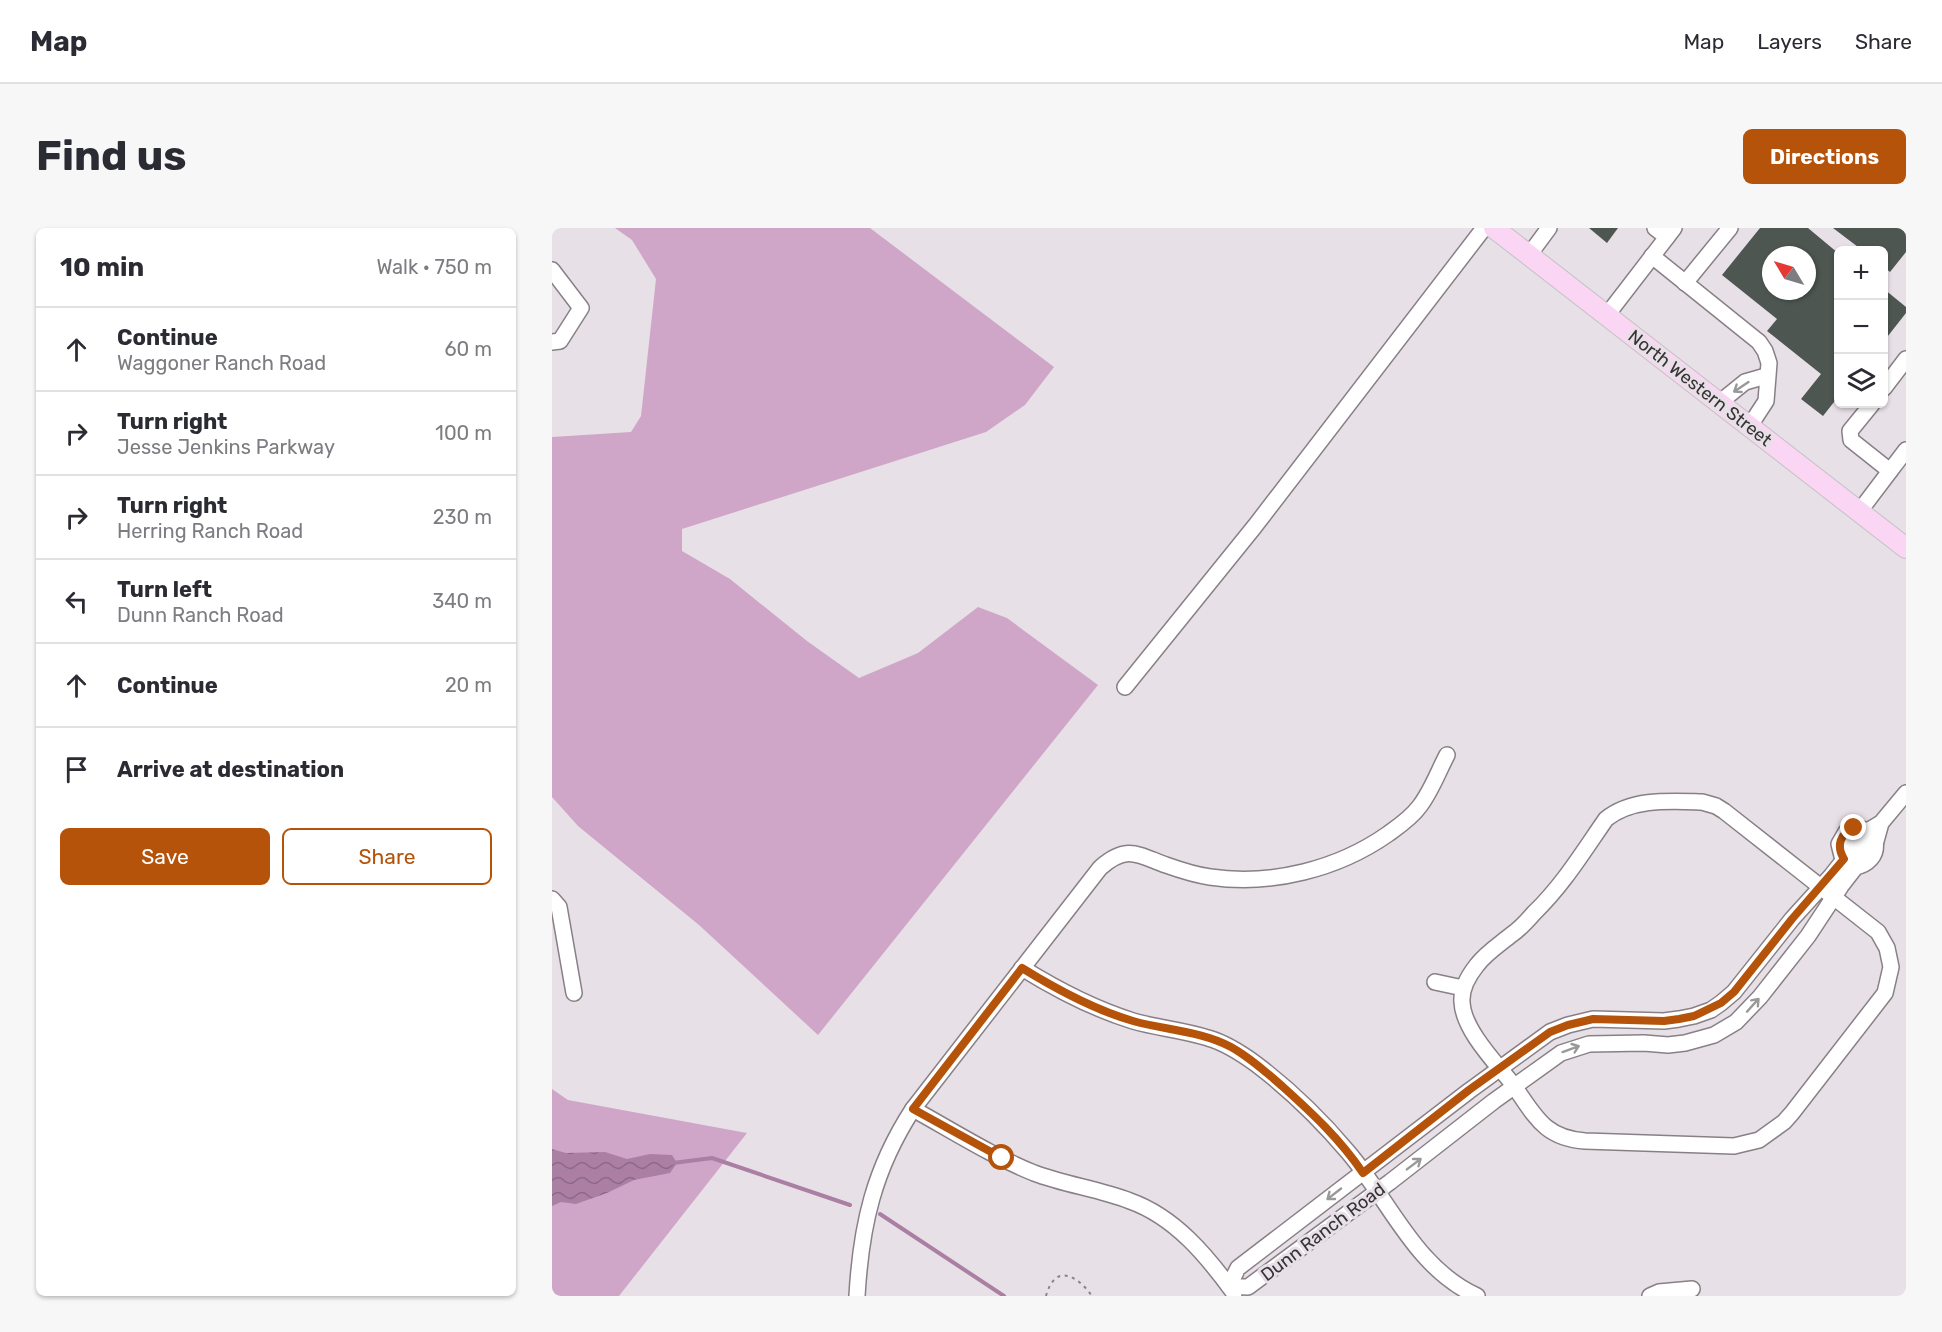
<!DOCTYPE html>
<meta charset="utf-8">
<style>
body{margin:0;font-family:Rubik,sans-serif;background:#f7f7f7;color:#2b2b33}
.controls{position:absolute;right:18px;top:18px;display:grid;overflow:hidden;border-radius:9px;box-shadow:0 2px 4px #0004}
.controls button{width:54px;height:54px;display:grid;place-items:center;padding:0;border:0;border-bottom:2px solid #e1e1e2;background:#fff;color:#2b2b33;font:30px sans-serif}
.compass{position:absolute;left:1210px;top:18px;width:54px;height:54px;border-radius:50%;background:#fff;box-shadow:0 2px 4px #0004;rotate:308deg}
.stop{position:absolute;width:18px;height:18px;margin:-14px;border:4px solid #b45309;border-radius:50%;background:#fff}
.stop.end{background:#b45309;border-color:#fff;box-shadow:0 2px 6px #0008}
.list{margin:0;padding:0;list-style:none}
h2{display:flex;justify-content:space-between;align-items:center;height:78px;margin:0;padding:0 24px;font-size:26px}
h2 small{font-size:20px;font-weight:400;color:#7c7c81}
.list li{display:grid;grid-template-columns:39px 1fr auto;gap:18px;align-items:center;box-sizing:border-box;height:84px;padding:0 24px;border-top:2px solid #e1e1e2}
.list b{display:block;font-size:22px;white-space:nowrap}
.list p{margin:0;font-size:20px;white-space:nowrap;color:#7c7c81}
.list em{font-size:20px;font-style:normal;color:#7c7c81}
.actions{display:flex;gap:12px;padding:18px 24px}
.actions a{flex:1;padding:14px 0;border:2px solid #b45309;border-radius:9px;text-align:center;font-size:21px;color:#b45309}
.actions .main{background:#b45309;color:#fff}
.icon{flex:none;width:33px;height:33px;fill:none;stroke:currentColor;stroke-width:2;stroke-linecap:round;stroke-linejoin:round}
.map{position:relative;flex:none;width:1354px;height:1068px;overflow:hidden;border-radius:9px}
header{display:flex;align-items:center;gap:36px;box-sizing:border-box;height:84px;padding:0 30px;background:#fff;border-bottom:2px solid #e1e1e2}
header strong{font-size:28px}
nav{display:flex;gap:33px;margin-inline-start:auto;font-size:21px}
.intro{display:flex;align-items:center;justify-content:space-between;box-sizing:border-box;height:144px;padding:0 36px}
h1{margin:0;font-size:42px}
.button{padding:15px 27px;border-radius:9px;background:#b45309;color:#fff;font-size:21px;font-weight:700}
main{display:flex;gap:36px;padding:0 36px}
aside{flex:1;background:#fff;border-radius:9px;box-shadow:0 2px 4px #0004}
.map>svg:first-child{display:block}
</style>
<header>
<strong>Map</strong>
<nav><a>Map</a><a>Layers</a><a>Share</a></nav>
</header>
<div class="intro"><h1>Find us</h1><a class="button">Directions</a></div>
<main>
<aside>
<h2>10 min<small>Walk · 750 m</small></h2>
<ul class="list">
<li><svg class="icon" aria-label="ahead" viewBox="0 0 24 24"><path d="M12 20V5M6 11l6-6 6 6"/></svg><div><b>Continue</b><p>Waggoner Ranch Road</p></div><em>60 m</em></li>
<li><svg class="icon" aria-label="right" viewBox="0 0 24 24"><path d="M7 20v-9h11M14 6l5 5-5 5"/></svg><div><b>Turn right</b><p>Jesse Jenkins Parkway</p></div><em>100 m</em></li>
<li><svg class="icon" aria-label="right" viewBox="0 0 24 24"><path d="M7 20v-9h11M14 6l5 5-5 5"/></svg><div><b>Turn right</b><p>Herring Ranch Road</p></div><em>230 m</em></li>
<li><svg class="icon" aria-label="left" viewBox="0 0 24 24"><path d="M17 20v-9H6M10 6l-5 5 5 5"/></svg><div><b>Turn left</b><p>Dunn Ranch Road</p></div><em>340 m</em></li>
<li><svg class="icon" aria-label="ahead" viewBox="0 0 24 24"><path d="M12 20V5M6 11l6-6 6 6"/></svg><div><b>Continue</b></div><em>20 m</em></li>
<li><svg class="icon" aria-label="arrive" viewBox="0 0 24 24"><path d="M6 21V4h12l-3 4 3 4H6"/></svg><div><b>Arrive at destination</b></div></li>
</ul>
<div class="actions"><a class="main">Save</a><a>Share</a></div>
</aside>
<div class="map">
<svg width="1354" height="1068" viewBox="0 0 1354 1068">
<defs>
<pattern id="water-waves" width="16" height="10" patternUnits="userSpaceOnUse" patternTransform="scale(1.5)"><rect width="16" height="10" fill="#ab7fa3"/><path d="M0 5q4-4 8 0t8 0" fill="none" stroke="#8c6986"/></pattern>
</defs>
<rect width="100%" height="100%" fill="#e8e0e7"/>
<g fill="#cfa6c7">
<polygon points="63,0 318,0 502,139 473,177 434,204 130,301 130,323 178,351 255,413 307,450 366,425 426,379 455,390 546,457 266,807 147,697 26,598 0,569 0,209 79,204 89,188 104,51 80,12"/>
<polygon points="0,861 16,872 195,905 67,1068 0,1068"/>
</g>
<polygon fill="url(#water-waves)" points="0,921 14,925 53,924 75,931 98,926 120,927 125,935 118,945 82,952 55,965 24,976 9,974 0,978"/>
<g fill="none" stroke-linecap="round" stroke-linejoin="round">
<g stroke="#ab7fa3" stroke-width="4">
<polyline points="121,935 160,930 298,977"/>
<polyline points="328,986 452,1068"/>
</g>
</g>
<g fill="#4d5651" fill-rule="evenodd">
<polygon points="1037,0 1066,0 1055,15"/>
<path d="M1208 0H1256L1286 25V169L1271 188 1249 171 1269 146 1215 103 1225 91 1170 47ZM1219 27H1255V63H1219Z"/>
<polygon points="1281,0 1348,0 1354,5 1354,24 1338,44 1332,39 1332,22 1310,22"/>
<polygon points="1332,61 1354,79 1354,85 1332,113"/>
</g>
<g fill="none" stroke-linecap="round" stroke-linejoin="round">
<g stroke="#888086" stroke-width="18">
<g id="minor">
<polyline points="1103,0 1115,9"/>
<polyline points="977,27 997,0"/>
<polyline points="1100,28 1207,114 1213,123 1217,135 1214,173 1197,199"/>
<polyline points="0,42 29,80 8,113 0,114"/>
<polyline points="1133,55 1178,0"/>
<polyline points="1055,87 1122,0"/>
<polyline points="1332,160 1354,131"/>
<polyline points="1167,175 1193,154 1214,148"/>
<polyline points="1338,243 1354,222"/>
<polyline points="1307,284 1338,243 1299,212 1298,203 1320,176"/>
<polyline points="573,459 703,298 932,0"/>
<path d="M1150 574 1164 578 1172 583 1326 704 1335 720 1339 739 1333 765 1240 885 1232 894 1207 912 1182 918 1033 913C990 910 982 885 959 854 942 833 911 801 910 774 909 760 917 747 925 737 934 725 948 716 959 707 968 701 975 693 982 685 1011 657 1031 624 1054 591 1080 570 1118 573 1150 574Z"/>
<polyline points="1329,595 1324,613 1289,658 1256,708 1208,769 1184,794 1162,807 1133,815 1116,817 1092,815 1037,816 1009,825 942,873 838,954 696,1059 677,1058 686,1040 917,863 998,804 1016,797 1041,791 1112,793 1127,791 1142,788 1159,782 1169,775 1182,764 1240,691 1279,648 1314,604 1329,595 1354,565"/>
<path d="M1302 600C1330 600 1331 634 1303 639L1290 628 1287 616 1294 604Z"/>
<polyline points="0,671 7,679 22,765"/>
<path d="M470 740C504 761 542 781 581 793 605 800 632 802 656 810 674 815 689 825 704 836 737 861 769 892 796 924 838 973 863 1040 925 1068"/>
<polyline points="883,754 911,760"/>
<path d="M361 881C401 903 440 928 482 945 514 957 547 961 578 973 623 989 655 1028 682 1065"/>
<path d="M305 1068C309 997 322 941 361 881L548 640C575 616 586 627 614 637 628 642 644 647 658 649 720 658 786 641 836 606 847 598 859 590 867 579 879 564 886 544 895 527"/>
<polyline points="1098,1068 1107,1064 1140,1061"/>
</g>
</g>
<g stroke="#c3c2c2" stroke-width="22">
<polyline id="major" points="942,0 1354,320"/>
</g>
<path stroke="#898488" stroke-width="2" stroke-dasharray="3 4.5" stroke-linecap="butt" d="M494 1068C503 1035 525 1047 540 1068"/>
<use href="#minor" stroke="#fff" stroke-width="15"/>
<use href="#major" stroke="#fbd5f4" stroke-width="20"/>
</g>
<defs><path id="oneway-shaft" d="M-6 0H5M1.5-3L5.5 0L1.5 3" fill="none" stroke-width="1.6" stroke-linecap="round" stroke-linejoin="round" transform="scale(1.5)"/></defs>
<g stroke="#9a999a">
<use href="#oneway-shaft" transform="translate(1189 159) rotate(146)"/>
<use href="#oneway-shaft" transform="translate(1201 777) rotate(-48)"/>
<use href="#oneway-shaft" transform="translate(1019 821) rotate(-20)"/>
<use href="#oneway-shaft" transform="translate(862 936) rotate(-37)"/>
<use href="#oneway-shaft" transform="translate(782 966) rotate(142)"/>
</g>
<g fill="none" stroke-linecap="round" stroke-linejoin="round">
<path stroke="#b45309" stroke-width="8" d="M450 930 361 881 470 740C504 761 543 782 581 793 613 802 649 803 679 819 697 829 714 844 730 858 760 885 788 911 811 945L917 862 998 804 1016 797 1041 791 1112 793 1127 791 1142 788 1169 775 1182 764 1240 691 1292 631C1284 618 1288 605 1302 600"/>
</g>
<g text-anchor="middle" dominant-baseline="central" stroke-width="6" stroke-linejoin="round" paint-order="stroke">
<g font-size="18" fill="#363335" stroke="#e8e0e7">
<text transform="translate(1148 160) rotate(38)">North Western Street</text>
<text transform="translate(771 1004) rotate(-37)">Dunn Ranch Road</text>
</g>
</g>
</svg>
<div class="controls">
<button>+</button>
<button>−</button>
<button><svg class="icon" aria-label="layers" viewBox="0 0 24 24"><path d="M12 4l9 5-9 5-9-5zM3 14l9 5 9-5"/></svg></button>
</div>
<svg class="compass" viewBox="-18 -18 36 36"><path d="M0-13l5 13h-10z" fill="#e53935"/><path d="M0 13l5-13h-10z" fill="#7c7c81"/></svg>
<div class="stop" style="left:450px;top:930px"></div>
<div class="stop end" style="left:1302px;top:600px"></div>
</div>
</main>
